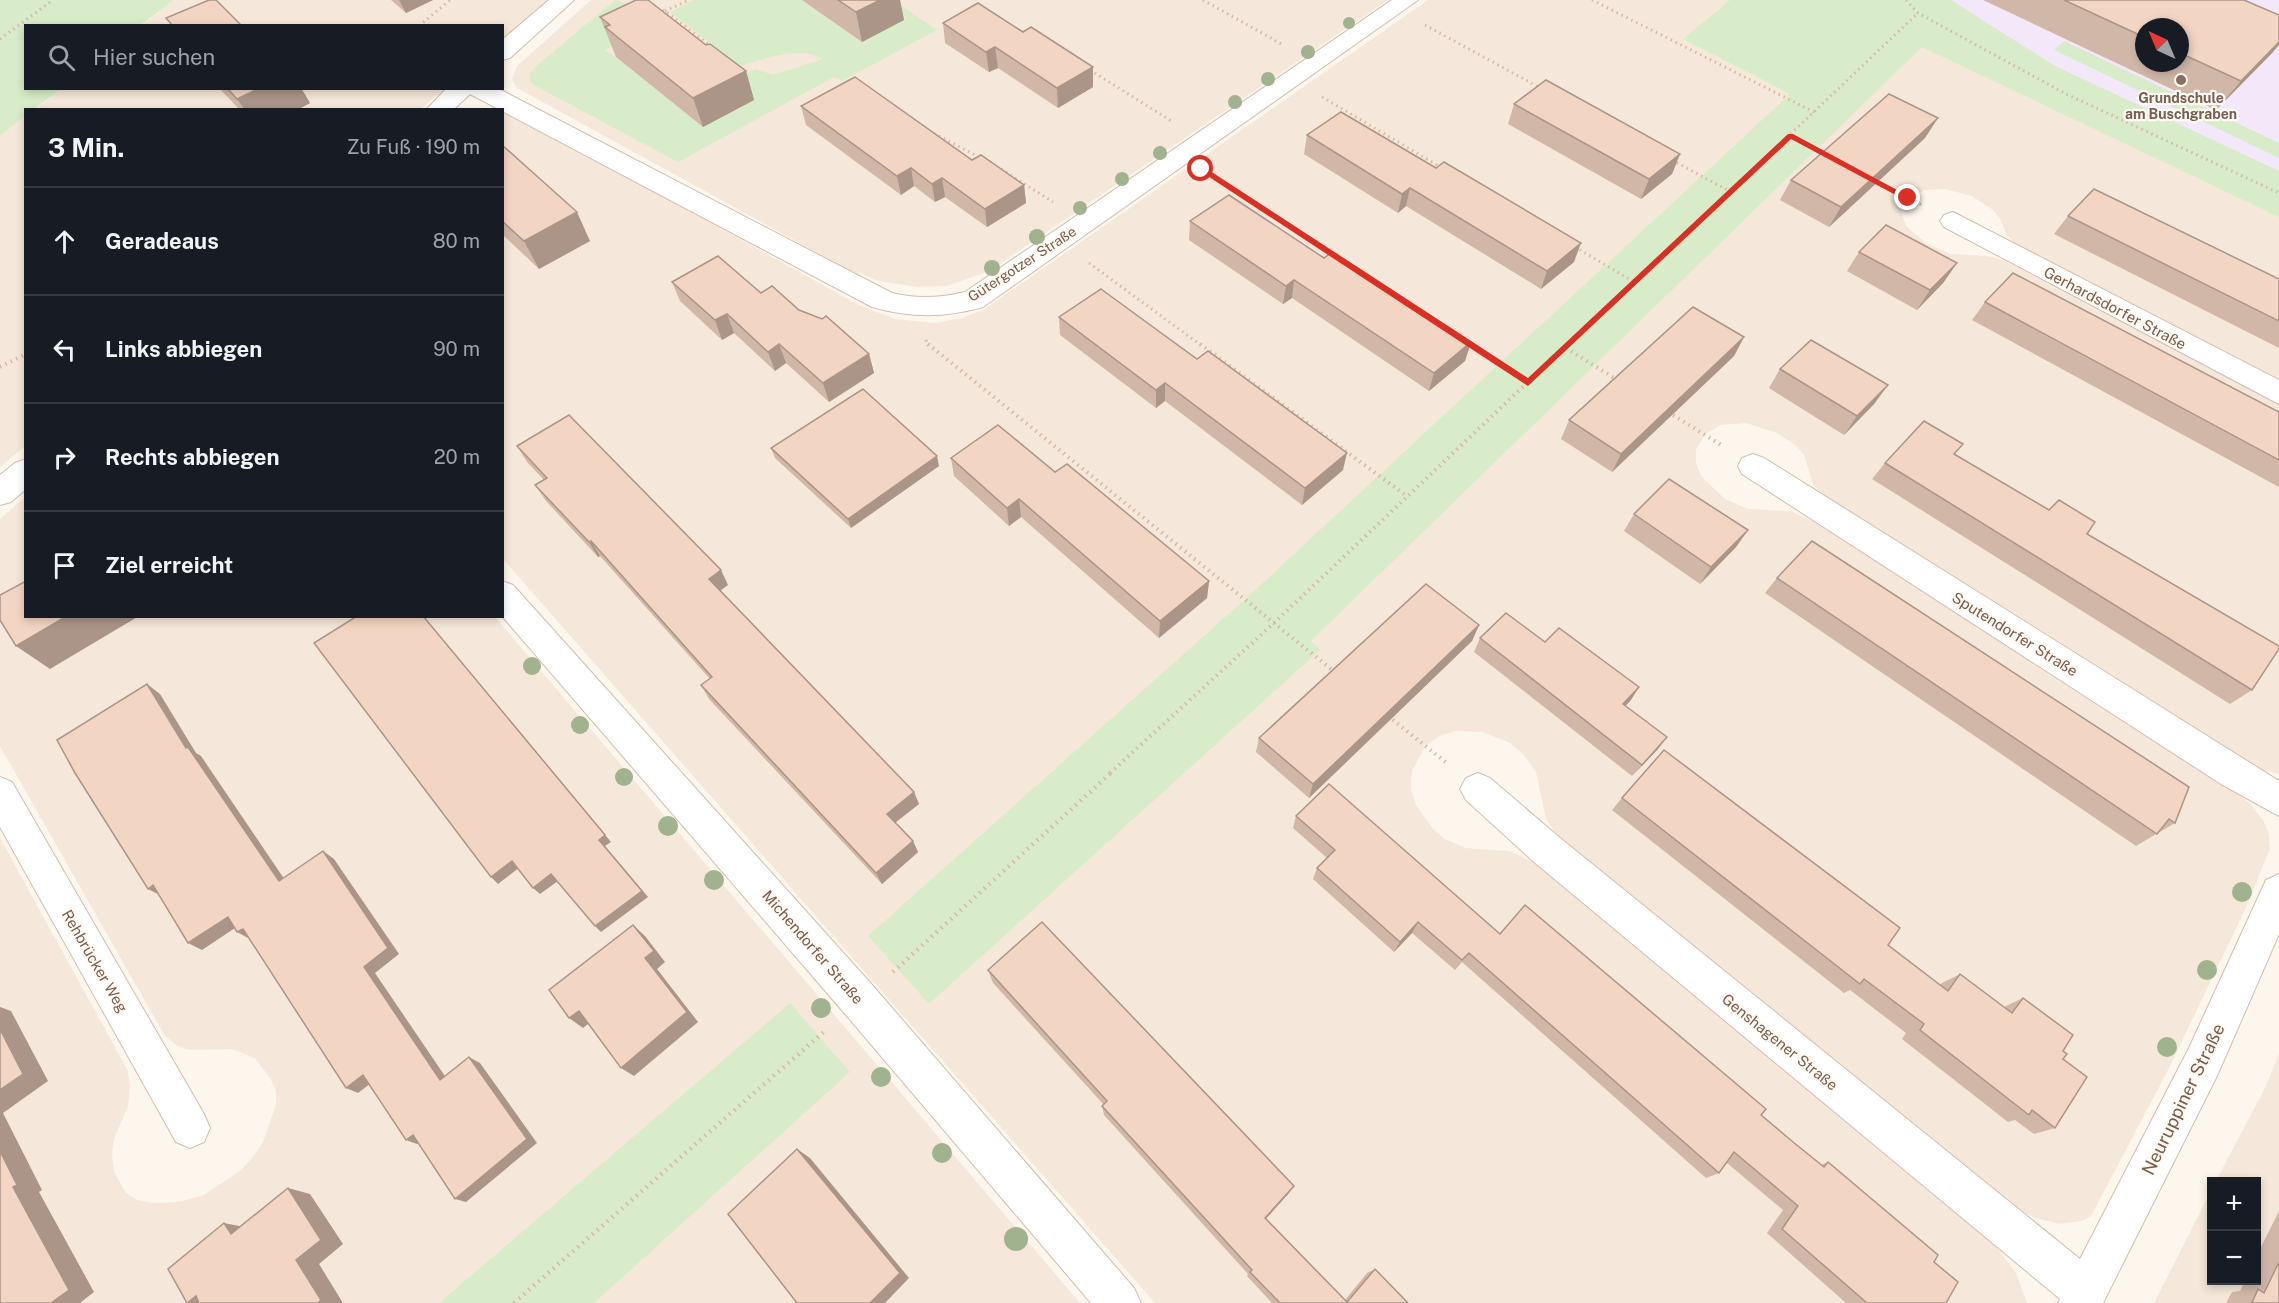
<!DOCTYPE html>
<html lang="de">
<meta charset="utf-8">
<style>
body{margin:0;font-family:"Public Sans",sans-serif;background:#242831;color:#f1f3f6}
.controls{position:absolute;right:18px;bottom:18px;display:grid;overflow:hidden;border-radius:0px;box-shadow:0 3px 9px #0003}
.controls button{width:54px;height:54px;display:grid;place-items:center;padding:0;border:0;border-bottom:2px solid #363941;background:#171b24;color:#f1f3f6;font:30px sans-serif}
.compass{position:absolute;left:2135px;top:18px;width:54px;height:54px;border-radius:50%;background:#171b24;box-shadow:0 3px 9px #0003;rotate:316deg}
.stop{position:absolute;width:18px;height:18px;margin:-14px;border:4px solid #d93025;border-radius:50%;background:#fff}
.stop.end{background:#d93025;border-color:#fff;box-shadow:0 2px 6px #0008}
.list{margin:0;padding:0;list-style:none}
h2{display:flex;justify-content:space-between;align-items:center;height:78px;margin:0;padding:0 24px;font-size:26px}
h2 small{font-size:20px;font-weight:400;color:#9ea1a6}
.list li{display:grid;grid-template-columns:39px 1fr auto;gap:18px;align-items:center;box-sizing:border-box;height:108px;padding:0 24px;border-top:2px solid #363941}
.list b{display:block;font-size:22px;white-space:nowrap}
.list em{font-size:20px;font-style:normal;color:#9ea1a6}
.icon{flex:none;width:33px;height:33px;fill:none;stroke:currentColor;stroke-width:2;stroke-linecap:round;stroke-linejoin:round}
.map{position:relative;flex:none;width:2279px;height:1303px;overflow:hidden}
.search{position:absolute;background:#171b24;box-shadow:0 3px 9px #0003;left:24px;top:24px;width:480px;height:66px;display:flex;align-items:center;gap:15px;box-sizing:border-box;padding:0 21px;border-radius:0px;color:#9ea1a6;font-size:22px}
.panel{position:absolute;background:#171b24;box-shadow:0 3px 9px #0003;left:24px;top:108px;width:480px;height:510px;border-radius:0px}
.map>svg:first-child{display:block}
</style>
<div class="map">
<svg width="2279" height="1303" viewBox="0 0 2279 1303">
<rect width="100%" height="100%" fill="#fdf6ec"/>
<g fill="#f5e8da" fill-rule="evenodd">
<polygon points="174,0 548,0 503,39 502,26 141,26"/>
<polygon points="591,0 1388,0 989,271 947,286 917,287 879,281 847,269 517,88 512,80 517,66"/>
<path d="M1428 0H2279V382L2017 246 2006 234 2001 220 1993 210 1972 196 1945 189 1925 190 1908 198 1901 211 1906 226 1926 243 1951 254 1987 256 2003 260 2279 404V774L2254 768 1824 499 1813 484 1804 455 1795 445 1777 433 1746 423 1721 425 1705 434 1696 450V464L1702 477 1725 499 1748 509 1791 511 1814 522 2230 788 2250 804 2263 820 2268 831 2270 849 2244 912 2168 1070 2091 1216 2082 1221 2059 1224 2035 1218 2015 1209 1560 840 1546 819 1536 772 1523 754 1510 743 1483 732 1456 731 1439 736 1425 746 1412 771 1411 789 1416 805 1433 829 1445 839 1466 848 1509 851 1536 863 1994 1244 2016 1273 2027 1303H1155L503 559 502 112 513 114 859 305 895 319 935 323 962 318 985 309ZM2144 27H2180V63H2144Z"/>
<polygon points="61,89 445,89 420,109 34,110"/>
<polygon points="25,116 25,446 0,467 0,136"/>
<polygon points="25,497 26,616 495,617 1080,1303 0,1303 0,838 128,1071 130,1087 128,1106 114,1139 112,1155 114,1172 126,1193 137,1200 154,1203 178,1202 204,1195 240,1171 252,1158 263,1142 276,1105 276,1091 270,1078 255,1058 232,1049 191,1050 179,1047 165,1036 0,746 0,519"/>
<polygon points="2279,1054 2279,1303 2154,1303 2211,1191 2212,1280 2256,1280 2256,1182 2216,1181 2266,1086"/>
</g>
<path fill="#f3e8fa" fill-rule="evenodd" d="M1951 0H2279V171L2055 66ZM2144 27H2180V63H2144Z"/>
<g fill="#d8ecc9">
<polygon points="0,0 174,0 141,25 26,26 26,88 61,89 34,109 26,110 25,116 0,136"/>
<path d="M615 0 650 10 665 21 605 50 616 57 703 127 729 81 756 69 773 75 823 59C798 45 765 59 740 66L670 12 695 0H802L862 42 907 18 880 0H893L937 30 842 81 834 77 678 162 532 84C528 76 530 73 535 67Z"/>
<polygon points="1730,0 1951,0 2055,66 2279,171 2279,217 1922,47 1311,641 1320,650 929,1004 868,936 1252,593 1790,94 1683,39"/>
<polygon points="2064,41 2279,143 2279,158 2054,50"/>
<polygon points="790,1003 850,1072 594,1303 439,1303"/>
</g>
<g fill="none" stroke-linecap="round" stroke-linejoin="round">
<g stroke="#d1beb0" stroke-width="2">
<g id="minor">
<polygon points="549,0 574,0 510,58 502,60 502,40"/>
<path d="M1392 0H1418L983 307C944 318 911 318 872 307L470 94 453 110H426L447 88H497L892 293C916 299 940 298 965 292Z"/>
<polygon points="1953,212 2279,380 2279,404 1944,227 1940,221 1944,215"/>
<polygon points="1753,454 1764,458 2279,781 2279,816 2221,784 1742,474 1738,466 1742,458"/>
<polygon points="26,459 26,489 11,502 0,505 0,475 15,463"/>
<polygon points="502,581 513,585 874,987 1134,1288 1141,1303 1091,1303 846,1015 502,616"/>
<polygon points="1478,773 1490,778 1560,838 2080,1259 2189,1048 2266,880 2279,874 2279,934 2217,1076 2103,1303 2058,1303 2060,1299 1534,862 1466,800 1460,789 1466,778"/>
<polygon points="0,777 12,782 204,1114 210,1128 204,1142 190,1148 176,1142 0,827"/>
</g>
</g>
<g stroke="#d9b8a5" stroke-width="3" stroke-dasharray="1.5 4" stroke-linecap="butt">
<polyline points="1203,0 1283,45"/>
<polyline points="1592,0 1816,113"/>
<polyline points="1906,0 1918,13 2066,94 2279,193"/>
<polyline points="657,9 665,11 712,47"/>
<polyline points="665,11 689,0"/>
<polyline points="1425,25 1542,89"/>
<polyline points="419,26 450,0"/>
<polyline points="0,39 53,0"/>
<polyline points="1090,70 1173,122"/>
<polyline points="1322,97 1442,168"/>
<polyline points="929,131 981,158"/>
<polyline points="1790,136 1827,155"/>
<polyline points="1672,160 1731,192"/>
<polyline points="1001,169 1053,202"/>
<polyline points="1210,175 1335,256"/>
<polyline points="1876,181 1922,205"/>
<polyline points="1575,247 1636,283"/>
<polyline points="1089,263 1202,346"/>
<polyline points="926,340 928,346"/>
<polyline points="1466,342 1471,346"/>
<polyline points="1567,346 1918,13"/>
</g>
<g stroke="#d9b8a5" stroke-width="4" stroke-dasharray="1.5 4.5" stroke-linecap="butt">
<polyline points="928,344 1336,673"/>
<polyline points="1200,344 1408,497"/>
<polyline points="1469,344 1528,383"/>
<polyline points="1566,348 1619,381"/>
<polyline points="0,367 26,354"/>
<polyline points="1668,412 1723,446"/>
<polyline points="1388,716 1448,764"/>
<polyline points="1110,773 1274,623 1568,344"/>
</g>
<g stroke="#d9b8a5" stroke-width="4.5" stroke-dasharray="1.5 5" stroke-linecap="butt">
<polyline points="893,972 1112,772"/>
<polyline points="514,1303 826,1030"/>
</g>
<use href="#minor" fill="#fff" fill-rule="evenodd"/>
</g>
<g fill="#a0b28e">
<circle cx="1349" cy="23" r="6"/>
<circle cx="1308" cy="52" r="7"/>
<circle cx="1268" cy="79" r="7"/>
<circle cx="1235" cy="102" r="7"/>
<circle cx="1160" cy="153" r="7"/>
<circle cx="1122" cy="179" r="7"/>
<circle cx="1080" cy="208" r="7"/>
<circle cx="1037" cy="237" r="8"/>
<circle cx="992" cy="268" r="8"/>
<circle cx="532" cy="666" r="9"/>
<circle cx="580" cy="725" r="9"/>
<circle cx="624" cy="777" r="9"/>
<circle cx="668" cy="826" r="10"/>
<circle cx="714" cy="880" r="10"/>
<circle cx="2242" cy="892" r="10"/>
<circle cx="2207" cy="970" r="10"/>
<circle cx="821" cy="1008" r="10"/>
<circle cx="2167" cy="1047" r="10"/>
<circle cx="881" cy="1077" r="10"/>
<circle cx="942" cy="1153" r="10"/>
<circle cx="1016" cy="1239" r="12"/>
</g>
<g fill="#d1b7a8" fill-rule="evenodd">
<polygon points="391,0 433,0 406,13"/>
<polygon points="802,0 900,0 904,20 862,42"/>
<path d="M1983 0H2244L2273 52 2216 110ZM2144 27H2180V63H2144Z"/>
<polygon points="600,17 706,45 746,71 754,100 703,127 616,57"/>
<polygon points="943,23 1023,32 1093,67 1093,87 1058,108 998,68 989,72 945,43"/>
<polygon points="219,88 301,88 310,103 297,110 240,110"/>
<polygon points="1514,104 1680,154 1672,174 1641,199 1508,124"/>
<polygon points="801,106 1024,185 1026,203 987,227 945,197 935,202 914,186 901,195 806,125"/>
<polygon points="1307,135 1574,262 1541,289 1406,206 1398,213 1304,154"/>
<polygon points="1925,138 1829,227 1780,200 1791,180"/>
<polygon points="502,145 590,241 539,269 502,234"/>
<polygon points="2068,216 2279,279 2279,348 2054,234"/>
<polygon points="1190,221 1324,258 1471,342 1465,361 1429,391 1292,298 1283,304 1189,240"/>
<polygon points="1859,252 1957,263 1943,283 1917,310 1847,271"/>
<polygon points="672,282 761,293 799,310 869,354 874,373 829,402 786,363 775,371 734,333 722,340 680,301"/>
<polygon points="1985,302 2279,412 2279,487 1972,320"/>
<polygon points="1059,317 1343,470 1302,505 1165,401 1156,408 1060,335"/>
<polygon points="1744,337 1734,356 1612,472 1561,439 1569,420"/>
<polygon points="1780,369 1888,385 1874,404 1844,435 1769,388"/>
<polygon points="517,446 728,585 720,590 914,792 919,804 895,823 913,841 918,852 882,884 709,699 701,685 710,679 600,556 598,557 546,501 535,485 544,480 527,462"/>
<polygon points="771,448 939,466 851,528 775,458"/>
<polygon points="1954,454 2048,510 2059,500 2087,534 2252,690 2230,704 1872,479 1885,463"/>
<polygon points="951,458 1055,472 1209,581 1207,598 1159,638 1021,517 1009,526 954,476"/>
<polygon points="1634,514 1748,530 1736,547 1700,584 1624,531"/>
<polygon points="1777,578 2175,823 2136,846 1765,593"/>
<polygon points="1479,625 1472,641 1309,798 1256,752 1259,738"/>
<polygon points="1480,638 1545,642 1631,700 1625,706 1658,749 1632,776 1474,652"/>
<polygon points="1622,798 1888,945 1940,985 1942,983 1960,974 2004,1007 2023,998 2063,1051 2063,1059 2055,1128 2034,1134 2015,1120 2008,1122 1902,1039 1906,1033 1850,990 1844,993 1612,810"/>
<polygon points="1296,816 1500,934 1761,1115 1821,1165 1828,1162 1934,1262 1946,1303 1846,1303 1767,1233 1783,1210 1727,1163 1719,1173 1706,1178 1462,962 1455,970 1412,933 1394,952 1313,879 1317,868 1327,858 1293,828"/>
<polygon points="988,970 1289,1193 1266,1219 1345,1300 1367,1273 1375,1269 1408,1303 1272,1303 1247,1276 1248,1274 1104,1115 1102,1106 1104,1105 993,983"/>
<polygon points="2279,1211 2279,1303 2226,1303 2232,1292 2240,1291 2245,1281 2256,1281 2256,1257"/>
</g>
<g fill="#aa9588">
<polygon points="399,0 433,0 406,13"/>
<polygon points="880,0 900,0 904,20 862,42 856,12"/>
<polygon points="2279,42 2279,45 2273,52 2216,110 2241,81"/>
<polygon points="995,47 998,68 989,72 986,52"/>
<polygon points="1093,67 1093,87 1058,108 1057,88"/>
<polygon points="746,71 754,100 703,127 693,98"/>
<polygon points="260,88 301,88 310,103 297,110 245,110 237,99"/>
<polygon points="1938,118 1925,138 1829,227 1841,207"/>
<polygon points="1680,154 1672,174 1641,199 1649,179"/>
<polygon points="911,168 914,186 901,195 897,176"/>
<polygon points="942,178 945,197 935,202 932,184"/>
<polygon points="1024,185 1026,203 987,227 985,209"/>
<polygon points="1410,188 1406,206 1398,213 1402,194"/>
<polygon points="577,212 590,241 539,269 524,241"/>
<polygon points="1581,243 1574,262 1541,289 1547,271"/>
<polygon points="1957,263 1943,283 1917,310 1930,290"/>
<polygon points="1294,280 1292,298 1283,304 1286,286"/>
<polygon points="727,314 734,333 722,340 715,320"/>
<polygon points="1744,337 1734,356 1612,472 1621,454"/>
<polygon points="1471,342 1465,361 1429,391 1434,373"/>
<polygon points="779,344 786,363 775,371 768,352"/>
<polygon points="869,354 874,373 829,402 823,383"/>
<polygon points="1165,383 1165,401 1156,408 1156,390"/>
<polygon points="1888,385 1874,404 1844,435 1857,416"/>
<polygon points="1347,453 1343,470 1302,505 1305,488"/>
<polygon points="937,456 939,466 851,528 848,519"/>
<polygon points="1019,499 1021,517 1009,526 1007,508"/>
<polygon points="1748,530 1736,547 1700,584 1711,567"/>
<polygon points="591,541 600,556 598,557 589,542"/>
<polygon points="721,570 728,585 717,593 709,579"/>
<polygon points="1209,581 1207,598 1159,638 1160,621"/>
<polygon points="67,616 139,616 50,669 16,646"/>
<polygon points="423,616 611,842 605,846 648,897 601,932 595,926 599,840"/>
<polygon points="1479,625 1472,641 1309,798 1313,784"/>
<polygon points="147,684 160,694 196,753 201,756 291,889 279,881 186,748"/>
<polygon points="1639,687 1631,700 1615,717 1623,704"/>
<polygon points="1667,737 1658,749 1632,776 1642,765"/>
<polygon points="914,792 919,804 892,825 887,814"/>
<polygon points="913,841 918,852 882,884 876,873"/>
<polygon points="323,851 334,859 399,954 375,973 451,1085 440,1080 364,967"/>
<polygon points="512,861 520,867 498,884 491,877"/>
<polygon points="551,874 558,881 540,894 533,888"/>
<polygon points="153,885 162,896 148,889"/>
<polygon points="228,917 241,924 202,950 188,943"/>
<polygon points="1418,922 1412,933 1394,952 1400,942"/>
<polygon points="633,925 645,936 665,962 657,969 698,1022 634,1076 621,1068 645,958"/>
<polygon points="243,929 250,939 237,932"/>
<polygon points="0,1007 11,1011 48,1081 3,1113 42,1190 39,1192 94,1292 80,1303 51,1303 13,1187 0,1151"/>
<polygon points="579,1011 593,1020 583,1028 569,1018"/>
<polygon points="469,1057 480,1063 537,1143 466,1202 455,1199"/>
<polygon points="363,1075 375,1080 358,1093 346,1088"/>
<polygon points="413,1135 424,1139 417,1144 406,1140"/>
<polygon points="797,1149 810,1158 909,1278 885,1303 870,1303"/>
<polygon points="1294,1186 1289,1193 1261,1224 1265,1218"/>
<polygon points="288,1188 310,1194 343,1244 319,1264 343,1303 318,1303 296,1260"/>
<polygon points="224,1223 249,1228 231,1234"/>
<polygon points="196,1296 217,1303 187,1303"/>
</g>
<g fill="#f3d5c3" stroke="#aa9588" stroke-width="1.5">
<polygon points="209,0 216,0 242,26 173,26 166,18"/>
<polygon points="636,0 648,0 706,45 710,44 746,71 693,98 605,27 610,25 600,17"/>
<polygon points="838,0 880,0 856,12"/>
<polygon points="2064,0 2244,0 2279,15 2279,42 2241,81 2180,53 2180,27 2144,27 2144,37"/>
<polygon points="978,3 1023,32 1031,27 1093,67 1057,88 995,47 986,52 943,23"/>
<polygon points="855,77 972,160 981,155 1024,185 985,209 942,178 932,184 911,168 897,176 801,106"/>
<polygon points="1546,80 1680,154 1649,179 1514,104"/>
<polygon points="227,88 260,88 237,99"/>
<polygon points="1889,94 1938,118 1841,207 1791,180"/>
<polygon points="1341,112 1436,168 1444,162 1581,243 1547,271 1410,188 1402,194 1307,135"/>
<polygon points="502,145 577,212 524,241 502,221"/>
<polygon points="2094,189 2279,279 2279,321 2068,216"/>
<polygon points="1229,195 1324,258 1332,252 1471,342 1434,373 1294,280 1286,286 1190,221"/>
<polygon points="1886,225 1957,263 1930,290 1859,252"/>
<polygon points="718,256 761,293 772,286 799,310 822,319 826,316 869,354 823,383 779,344 768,352 727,314 715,320 672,282"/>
<polygon points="2013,273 2279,412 2279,460 1985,302"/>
<polygon points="1101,289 1197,359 1208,351 1347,453 1305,488 1165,383 1156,390 1059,317"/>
<polygon points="1693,307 1744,337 1621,454 1569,420"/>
<polygon points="1811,340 1888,385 1857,416 1780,369"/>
<polygon points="863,389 937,456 848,519 771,448"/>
<polygon points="569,415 721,570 709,579 914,792 887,814 913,841 876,873 701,685 712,677 591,541 589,542 535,485 547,478 517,446"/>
<polygon points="1924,421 1963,444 1954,454 2049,510 2059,500 2095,522 2087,534 2279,646 2279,649 2252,690 1885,463"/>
<polygon points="998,425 1055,472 1067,464 1209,581 1160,621 1019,499 1007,508 951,458"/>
<polygon points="1669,479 1748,530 1711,567 1634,514"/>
<polygon points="1812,541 2189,787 2175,823 2169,819 2157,834 1777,578"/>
<polygon points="26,581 26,616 67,616 16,646 0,620 0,595"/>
<polygon points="1426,584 1479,625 1313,784 1259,738"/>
<polygon points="1506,613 1545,642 1559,628 1639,687 1623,704 1667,737 1642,765 1480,638"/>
<polygon points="357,616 423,616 605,835 599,840 642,891 595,926 551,874 533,888 512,861 491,877 314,643"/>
<polygon points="147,684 186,748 188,747 279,881 323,851 388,948 364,967 440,1080 469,1057 527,1139 455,1199 413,1135 406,1140 363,1075 346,1088 243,929 237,932 228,917 188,943 153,885 148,889 75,773 57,740"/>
<polygon points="1664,750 1900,928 1888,945 1948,991 1960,974 2012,1013 2023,998 2073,1035 2063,1051 2067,1054 2063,1059 2087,1077 2055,1128 2032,1110 2029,1115 1920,1030 1924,1024 1864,979 1860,984 1622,798"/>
<polygon points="1329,784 1500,934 1525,905 1766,1109 1761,1115 1793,1142 1824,1167 1828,1162 1938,1255 1934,1262 1958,1282 1946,1303 1867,1303 1782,1229 1798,1206 1734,1152 1719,1173 1469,953 1462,960 1418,922 1400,942 1317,868 1335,850 1296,816"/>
<polygon points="1042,922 1294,1186 1265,1218 1347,1302 1375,1269 1408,1303 1280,1303 1250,1272 1252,1270 1102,1106 1107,1101 988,970"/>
<polygon points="633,925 654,951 645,958 687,1012 621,1068 579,1011 569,1018 549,990"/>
<polygon points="0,1029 23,1074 0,1090"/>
<polygon points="797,1149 900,1273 870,1303 797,1303 728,1214"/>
<polygon points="0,1151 17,1185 13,1187 69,1290 51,1303 0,1303"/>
<polygon points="288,1188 321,1240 296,1260 321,1300 318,1303 199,1303 196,1296 187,1303 168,1269 224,1223 231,1234"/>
<polygon points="2279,1262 2279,1303 2252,1303 2258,1289 2264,1293"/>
</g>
<polygon fill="#d93025" points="1788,134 1793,134 1912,198 1905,200 1791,139 1528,386 1197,169 1204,167 1528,378"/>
<circle fill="#8d6e63" stroke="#fffaf3" stroke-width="2" cx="2181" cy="80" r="6"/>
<g text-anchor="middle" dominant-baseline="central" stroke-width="4.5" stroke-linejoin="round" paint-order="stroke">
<g font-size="14" font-weight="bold" fill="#785e54" stroke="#fffaf3">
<text x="2181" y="98">Grundschule<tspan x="2181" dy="16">am Buschgraben</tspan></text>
</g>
<g font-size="14" fill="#7a5c4d" stroke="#fffaf3">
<text transform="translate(1022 264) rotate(-33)">Gütergotzer Straße</text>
</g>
<g font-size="15" fill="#7a5c4d" stroke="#fffaf3">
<text transform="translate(2115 308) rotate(28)">Gerhardsdorfer Straße</text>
<text transform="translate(2015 634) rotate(32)">Sputendorfer Straße</text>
<text transform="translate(813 947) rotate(49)">Michendorfer Straße</text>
<text transform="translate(95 961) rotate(60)">Rehbrücker Weg</text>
<text transform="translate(1780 1042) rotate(39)">Genshagener Straße</text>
</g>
<g font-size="18" fill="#7a5c4d" stroke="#fffaf3">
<text transform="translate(2183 1099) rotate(-64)">Neuruppiner Straße</text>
</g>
</g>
</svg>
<div class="controls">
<button>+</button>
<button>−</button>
</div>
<svg class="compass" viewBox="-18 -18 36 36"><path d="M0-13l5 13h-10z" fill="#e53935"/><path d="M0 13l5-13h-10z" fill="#9ea1a6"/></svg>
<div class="stop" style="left:1201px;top:169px"></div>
<div class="stop end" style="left:1908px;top:198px"></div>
<div class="search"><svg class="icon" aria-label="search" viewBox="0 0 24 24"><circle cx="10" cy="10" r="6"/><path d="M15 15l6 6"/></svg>Hier suchen</div>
<section class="panel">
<h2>3 Min.<small>Zu Fuß · 190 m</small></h2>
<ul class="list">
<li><svg class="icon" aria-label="ahead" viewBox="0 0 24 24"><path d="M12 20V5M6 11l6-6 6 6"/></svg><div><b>Geradeaus</b></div><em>80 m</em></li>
<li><svg class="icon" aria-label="left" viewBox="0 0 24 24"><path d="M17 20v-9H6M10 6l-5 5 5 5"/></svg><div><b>Links abbiegen</b></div><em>90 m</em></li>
<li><svg class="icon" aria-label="right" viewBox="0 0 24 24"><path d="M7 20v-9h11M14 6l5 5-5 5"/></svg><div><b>Rechts abbiegen</b></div><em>20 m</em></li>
<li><svg class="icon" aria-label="arrive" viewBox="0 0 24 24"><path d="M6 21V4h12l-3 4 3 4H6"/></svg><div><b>Ziel erreicht</b></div></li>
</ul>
</section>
</div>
